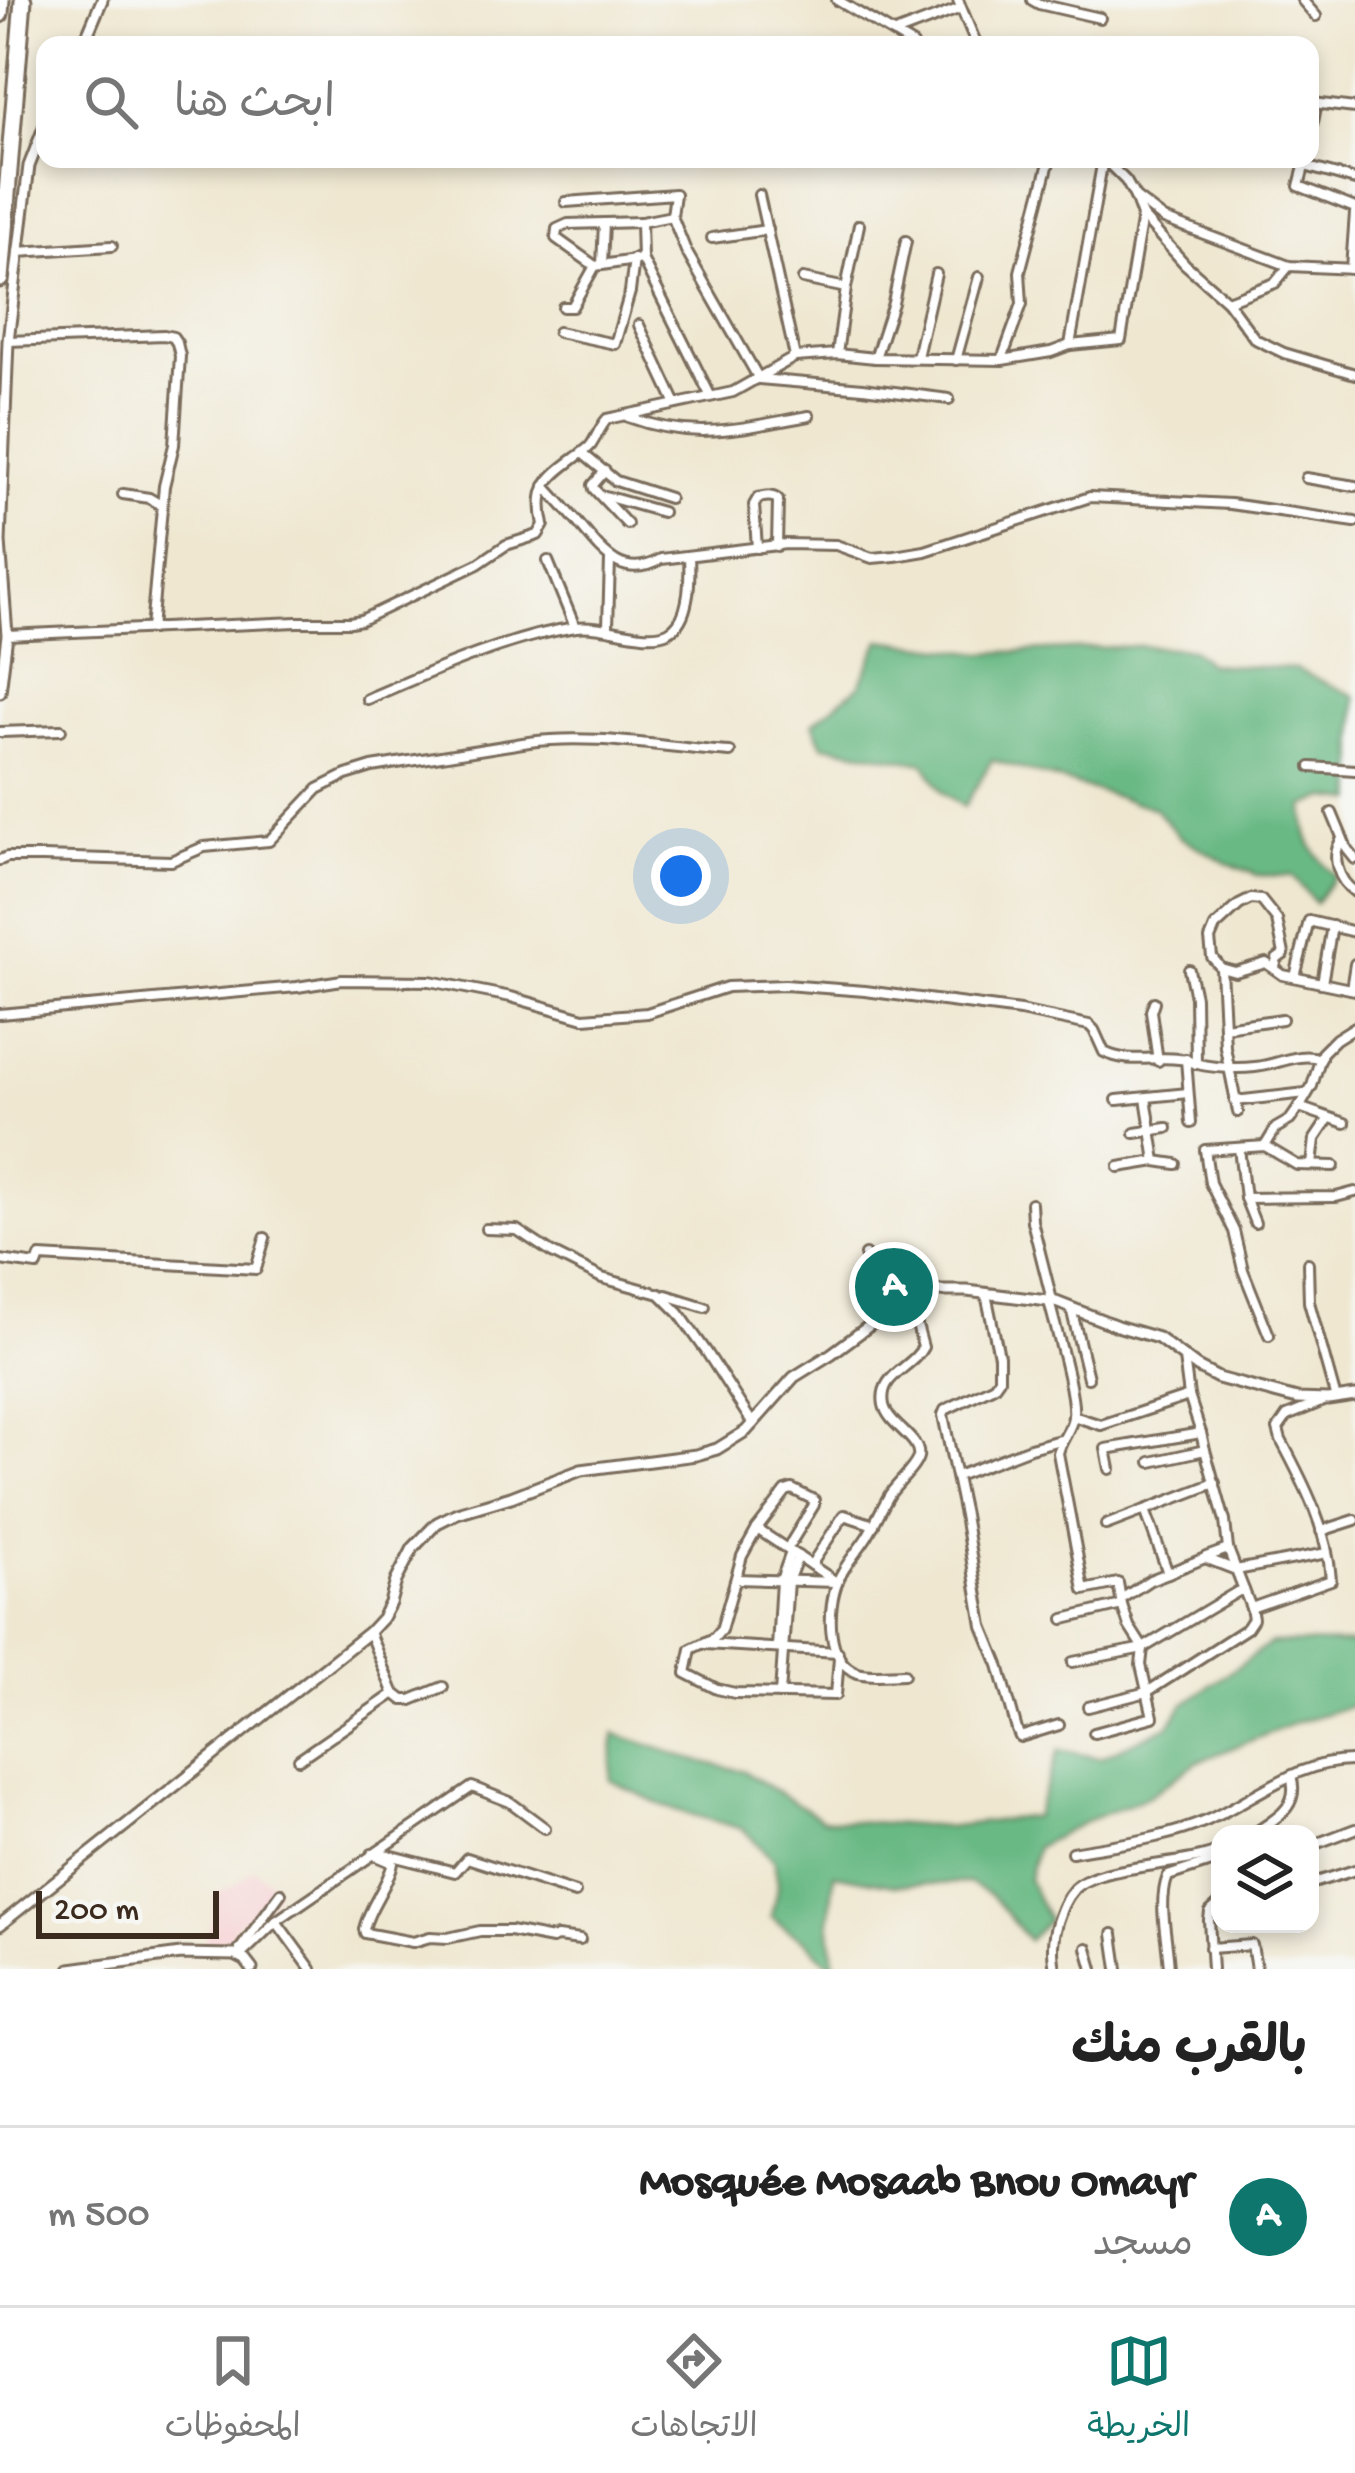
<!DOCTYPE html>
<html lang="ar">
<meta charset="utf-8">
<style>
body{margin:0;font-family:"Gochi Hand","Playpen Sans Arabic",sans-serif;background:#f6f6f6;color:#222;direction:rtl}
.controls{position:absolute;right:36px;bottom:36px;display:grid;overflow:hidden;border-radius:24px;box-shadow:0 6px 18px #0003}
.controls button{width:108px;height:108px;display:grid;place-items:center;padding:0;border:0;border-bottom:3px solid #e0e0e0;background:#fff;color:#222;font:60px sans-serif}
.scale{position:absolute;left:36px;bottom:30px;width:183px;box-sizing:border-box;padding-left:12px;border:6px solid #3b2a1e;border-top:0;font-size:33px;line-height:42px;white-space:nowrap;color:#3b2a1e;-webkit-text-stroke:9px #f6f6f2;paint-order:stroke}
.you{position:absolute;left:681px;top:876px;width:42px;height:42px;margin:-30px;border:9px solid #fff;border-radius:50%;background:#1a73e8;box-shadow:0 0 0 18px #1a73e833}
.badge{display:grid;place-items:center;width:78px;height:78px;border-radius:50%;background:#0f766e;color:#fff;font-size:39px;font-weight:700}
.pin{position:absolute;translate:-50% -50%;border:6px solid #fff;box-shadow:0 3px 12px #0006}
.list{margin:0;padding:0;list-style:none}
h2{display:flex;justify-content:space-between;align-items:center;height:156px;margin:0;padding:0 48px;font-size:51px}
h2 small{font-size:39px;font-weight:400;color:#767676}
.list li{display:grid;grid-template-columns:78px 1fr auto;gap:36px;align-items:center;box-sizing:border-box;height:180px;padding:0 48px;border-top:3px solid #e0e0e0}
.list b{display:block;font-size:45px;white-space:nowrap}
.list p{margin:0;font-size:39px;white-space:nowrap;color:#767676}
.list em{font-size:39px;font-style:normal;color:#767676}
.icon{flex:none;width:66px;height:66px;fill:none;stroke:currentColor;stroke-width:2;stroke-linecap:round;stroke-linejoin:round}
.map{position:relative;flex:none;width:1355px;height:1969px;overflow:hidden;direction:ltr}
.search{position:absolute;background:#fff;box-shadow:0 6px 18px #0003;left:36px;right:36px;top:36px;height:132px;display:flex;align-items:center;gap:30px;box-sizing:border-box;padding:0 42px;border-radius:24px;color:#767676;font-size:45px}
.sheet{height:336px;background:#fff}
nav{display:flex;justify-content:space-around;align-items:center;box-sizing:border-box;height:168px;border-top:3px solid #e0e0e0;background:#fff;font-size:33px;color:#767676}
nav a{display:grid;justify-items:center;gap:6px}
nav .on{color:#0f766e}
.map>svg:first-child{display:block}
</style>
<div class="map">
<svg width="1355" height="1969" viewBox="0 0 1355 1969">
<rect width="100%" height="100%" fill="#f6f6f2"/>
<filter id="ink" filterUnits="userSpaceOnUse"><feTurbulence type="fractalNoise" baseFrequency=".00833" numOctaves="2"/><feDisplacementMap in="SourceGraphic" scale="24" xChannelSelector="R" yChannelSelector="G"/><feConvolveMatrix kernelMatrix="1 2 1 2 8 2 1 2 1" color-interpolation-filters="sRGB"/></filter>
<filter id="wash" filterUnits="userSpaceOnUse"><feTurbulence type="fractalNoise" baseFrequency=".004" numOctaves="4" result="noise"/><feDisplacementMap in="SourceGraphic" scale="48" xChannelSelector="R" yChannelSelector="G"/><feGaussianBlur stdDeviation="2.7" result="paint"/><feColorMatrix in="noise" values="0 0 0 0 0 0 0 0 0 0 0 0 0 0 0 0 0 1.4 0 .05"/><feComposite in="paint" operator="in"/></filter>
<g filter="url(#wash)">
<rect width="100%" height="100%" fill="#efe7d0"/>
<polygon fill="#f7cfd2" points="254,1869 276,1887 276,1895 254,1922 239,1921 227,1948 204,1943 211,1921 216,1893 234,1885"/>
<g fill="#69b984" stroke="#527251" stroke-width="3">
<path d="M880 640 983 653 1138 646 1192 649 1209 664 1295 669 1355 696V801L1327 798 1305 806C1302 835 1314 856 1335 876L1315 903 1292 876 1257 875 1227 863 1180 837 1154 808 992 760 964 807 943 792 924 763 823 745 813 723 860 685Z"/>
<polygon points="1271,1643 1355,1644 1355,1705 1297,1722 1197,1762 1149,1796 1089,1820 1036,1847 1028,1879 1048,1921 1028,1940 991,1895 968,1883 894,1885 834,1874 829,1921 835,1969 808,1943 771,1917 778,1884 774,1861 743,1829 666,1807 610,1780 615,1734 694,1760 743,1771 822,1819 945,1827 1035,1816 1059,1750 1099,1758 1168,1726 1184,1704"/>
</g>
</g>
<g filter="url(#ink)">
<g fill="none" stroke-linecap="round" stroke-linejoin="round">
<g stroke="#7a6c5c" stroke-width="14">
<g id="minor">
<polyline points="837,0 913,45"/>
<polyline points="958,0 976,43"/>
<polyline points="1032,0 1039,4 1100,18"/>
<polyline points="1302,0 1316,16"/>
<polyline points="895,33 961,8"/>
<polyline points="1310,103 1313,103 1315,112 1310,138"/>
<polyline points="1313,103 1355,108"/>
<polyline points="1104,159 1126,181 1135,197 1164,219 1289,266 1355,269"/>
<polyline points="1306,159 1299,186 1355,208"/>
<polyline points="1305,166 1355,180"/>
<polyline points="759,195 795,357"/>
<polyline points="566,202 675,194 672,216"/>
<polyline points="1142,216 1185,264 1227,301 1275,283 1289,266"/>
<polyline points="712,238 767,230"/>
<polyline points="18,252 112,246"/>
<polyline points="642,259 641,222 672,216 686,251 759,379 863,388 949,399"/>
<polyline points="602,265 604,223"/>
<polyline points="595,266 556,238 557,229 568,224 641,222"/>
<polyline points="1351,269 1355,213"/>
<polyline points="803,279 846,288"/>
<polyline points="1227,301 1255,339 1284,353 1355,374"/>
<polyline points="563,307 572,307 595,266 642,259 710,395"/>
<polyline points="639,325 676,404"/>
<polyline points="558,332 615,344 630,292 634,259"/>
<polyline points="8,341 164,335 173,337 177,343 180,356 174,445 164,486 151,629"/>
<polyline points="1070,345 1103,159"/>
<polyline points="837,354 846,288 859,225"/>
<polyline points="917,357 936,274"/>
<polyline points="875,358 893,303 906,241"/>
<polyline points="1002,359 1022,304 1020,272 1050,159"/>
<polyline points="956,360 979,277"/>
<path d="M628 417C696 442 740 428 809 416"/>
<polyline points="582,453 616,481 669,498"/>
<polyline points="605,471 593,485 594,489 627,524"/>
<polyline points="1306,478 1355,486"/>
<path d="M545 486C556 498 568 511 579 524 601 550 622 582 661 559L786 544 836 545 872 558 895 556 925 551 1090 497 1230 504 1355 522"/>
<polyline points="123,494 149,498 161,505"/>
<polyline points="605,496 662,512"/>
<path d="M757 548 754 505 758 498C764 497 773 494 778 500L777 546"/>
<polyline points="548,561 575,627"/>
<polyline points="608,627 610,560"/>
<path d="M7 635 297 622H350L361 620 478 564 506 545 538 535 544 525C536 489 546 479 575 458 579 455 588 449 591 445 597 436 600 427 607 419L733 392 795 357 837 354 875 358 1002 360 1051 352 1070 345 1121 340 1142 216 1135 197"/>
<path d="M367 699C430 672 508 637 576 627 604 623 644 643 668 632 691 621 690 577 689 556"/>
<polyline points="0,732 61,730"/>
<polyline points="1311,767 1355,770"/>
<polyline points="1332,813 1347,849 1355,859"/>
<path d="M1342 839C1330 856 1338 881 1355 892"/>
<path d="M0 860 7 857H43L171 861 204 847 269 841 318 789 346 775 372 767 529 742C596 733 664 748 730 752"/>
<polyline points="1221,968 1235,972 1266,963 1283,975 1355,990"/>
<polyline points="1189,970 1195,997 1196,1064"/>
<polyline points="1295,977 1309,921 1355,932"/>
<polyline points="1322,983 1332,926"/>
<polyline points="1351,989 1355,964"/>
<polyline points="1154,1002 1151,1011 1158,1061"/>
<path d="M0 1014 297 987 342 980 430 981 511 997 584 1018 647 1013 727 987 785 985 865 991 1020 1011 1089 1025 1094 1030 1104 1052C1128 1064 1154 1056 1179 1059 1186 1059 1191 1062 1198 1064 1215 1068 1238 1069 1255 1067 1278 1065 1298 1051 1321 1059"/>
<polyline points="1224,1027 1282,1019"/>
<polyline points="1186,1059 1191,1123"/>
<polyline points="1146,1098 1156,1161"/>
<polyline points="1117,1100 1188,1093"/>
<polyline points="1235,1101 1306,1093"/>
<polyline points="1299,1107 1345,1123"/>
<polyline points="1238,1112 1225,1047 1221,968 1212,957 1210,939 1215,927 1239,905 1251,899 1261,900 1277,920 1284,954 1277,959 1275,967"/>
<polyline points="1135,1133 1167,1128"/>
<polyline points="1265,1146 1276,1128 1290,1120 1302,1103 1312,1086 1322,1053 1336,1039 1355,1027"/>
<polyline points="1239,1148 1245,1198 1255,1223"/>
<polyline points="1312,1165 1315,1139 1329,1118"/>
<polyline points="1119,1167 1156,1161 1176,1164"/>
<polyline points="1245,1198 1336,1197 1355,1192"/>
<polyline points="1031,1203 1032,1221 1052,1300"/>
<polyline points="486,1229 517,1230 552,1253 602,1278 660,1294 679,1313 706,1351 753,1424"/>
<polyline points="865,1255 888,1312"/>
<polyline points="0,1260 37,1265 40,1257 256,1269 265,1238"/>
<polyline points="1308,1263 1309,1302 1336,1399"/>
<polyline points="986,1294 999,1356 999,1379 994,1386 945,1410 943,1415 964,1515 983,1626 999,1665 1017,1730 1020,1737 1059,1725"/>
<polyline points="666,1295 705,1307"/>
<path d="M1049 1301C1055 1327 1076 1394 1073 1417 1071 1430 1061 1439 1058 1453L1084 1590 1118 1583 1122 1605"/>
<polyline points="1071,1308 1088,1378"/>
<polyline points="1269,1335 1243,1270 1234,1231 1210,1183 1205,1150 1265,1146 1297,1165 1334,1166"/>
<polyline points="1073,1416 1101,1425 1189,1396"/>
<polyline points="1205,1450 1225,1521 1228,1549"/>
<polyline points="1151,1462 1205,1450 1201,1433"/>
<polyline points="1110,1469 1106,1449 1201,1433 1189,1396 1184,1358"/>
<polyline points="957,1476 1030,1448 1060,1440"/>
<polyline points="1215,1483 1145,1510 1168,1573 1205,1558 1236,1570 1327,1553"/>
<polyline points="1106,1525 1145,1510"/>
<polyline points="757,1529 835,1581"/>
<polyline points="1321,1531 1355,1520"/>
<polyline points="787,1549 814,1505 814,1500 792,1489 786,1491 757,1529 742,1556 721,1630 714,1638 691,1649 686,1673 717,1689 735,1693 836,1695 839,1657"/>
<polyline points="1206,1557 1228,1549 1244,1590"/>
<polyline points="811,1565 844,1515 874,1525"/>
<polyline points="736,1579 837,1582"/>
<polyline points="1121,1599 1150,1580 1168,1573"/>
<polyline points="1064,1619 1122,1605 1129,1626 1143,1648 1141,1665 1153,1717 1094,1733"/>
<polyline points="705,1644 838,1652"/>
<polyline points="777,1648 781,1580 791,1552"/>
<path d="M1073 1662 1143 1648 1237 1592 1244 1590 1251 1608 1331 1580C1328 1530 1304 1483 1281 1440L1278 1429 1287 1416 1321 1402"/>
<path d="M904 1674C890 1674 871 1677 858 1673 825 1662 827 1607 838 1581 844 1565 859 1550 868 1535 876 1521 882 1507 890 1494 897 1484 916 1467 918 1457 922 1439 888 1425 884 1405 878 1374 912 1369 923 1347L910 1300"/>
<polyline points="394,1693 403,1700 411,1700 443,1687"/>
<polyline points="780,1694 788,1581 798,1556"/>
<polyline points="1088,1707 1147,1692 1247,1628 1253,1619 1251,1608"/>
<polyline points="299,1759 392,1695 393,1692 369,1632"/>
<path d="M1253 1834C1275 1819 1301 1807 1291 1776"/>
<polyline points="1310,1846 1355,1829"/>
<path d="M1072 1852C1117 1844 1166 1839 1208 1820 1256 1798 1300 1759 1355 1761"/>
<polyline points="381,1853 455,1872 467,1858 575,1893"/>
<path d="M372 1854 393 1863C387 1888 370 1904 364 1929L365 1933 413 1942 430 1937 448 1938 480 1931H510L552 1939 557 1937 580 1940"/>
<polyline points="1310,1884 1355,1870"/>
<polyline points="276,1921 472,1787 510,1802 545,1828"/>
<polyline points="1113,1934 1118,1969"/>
<polyline points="1087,1948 1093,1969"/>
<polyline points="1210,1948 1252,1945 1256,1969"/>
<polyline points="240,1949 281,1893"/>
<polyline points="240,1956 276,1921 311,1969"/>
<path d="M1055 1969C1052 1952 1052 1939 1057 1922 1061 1910 1065 1899 1074 1889 1099 1864 1184 1867 1220 1851"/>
<path d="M1169 1969C1168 1939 1157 1904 1168 1876L1220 1859"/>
<polyline points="1212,1969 1209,1920 1210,1912 1220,1903"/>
</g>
</g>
<g stroke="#7a6c5c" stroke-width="15">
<g id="tertiary">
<polyline points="83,45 102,0"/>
<polyline points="0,692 7,635 0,542 8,341 29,166 45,125"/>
<polyline points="0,1925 369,1632 382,1618 390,1603 396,1581 413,1548 437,1523 457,1513 511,1497 581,1470 696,1455 717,1449 746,1431 794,1377 831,1354 888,1312 926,1291 967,1291 1056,1302 1117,1326 1158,1338 1197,1367 1218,1378 1297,1399 1328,1400 1355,1396"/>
<polyline points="70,1969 181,1954 235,1955 245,1960 252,1969"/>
</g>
</g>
<g stroke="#7a6c5c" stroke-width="21">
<g id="motorway">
<polyline points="0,14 1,0"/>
<polyline points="0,279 23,0"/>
</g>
</g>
<use href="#minor" stroke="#fff" stroke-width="8"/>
<use href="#tertiary" stroke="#fff" stroke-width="9"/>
<use href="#motorway" stroke="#fff" stroke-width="15"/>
</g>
</g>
</svg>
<div class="controls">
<button><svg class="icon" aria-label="layers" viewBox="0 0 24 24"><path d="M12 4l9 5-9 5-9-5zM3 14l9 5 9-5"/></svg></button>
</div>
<div class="scale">200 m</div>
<div class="you"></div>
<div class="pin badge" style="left:894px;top:1287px">A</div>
<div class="search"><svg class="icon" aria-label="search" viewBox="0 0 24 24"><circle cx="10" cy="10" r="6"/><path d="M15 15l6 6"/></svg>ابحث هنا</div>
</div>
<section class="sheet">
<h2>بالقرب منك<small></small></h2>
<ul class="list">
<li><span class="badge">A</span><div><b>Mosquée Mosaab Bnou Omayr</b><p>مسجد</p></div><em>500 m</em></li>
</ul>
</section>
<nav>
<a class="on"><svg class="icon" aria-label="map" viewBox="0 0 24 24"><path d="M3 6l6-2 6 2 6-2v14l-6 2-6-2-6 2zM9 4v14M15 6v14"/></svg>الخريطة</a>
<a><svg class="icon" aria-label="directions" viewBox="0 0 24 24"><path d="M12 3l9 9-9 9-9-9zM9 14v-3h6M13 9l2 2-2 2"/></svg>الاتجاهات</a>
<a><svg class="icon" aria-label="saved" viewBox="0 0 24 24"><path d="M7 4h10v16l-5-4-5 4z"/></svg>المحفوظات</a>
</nav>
